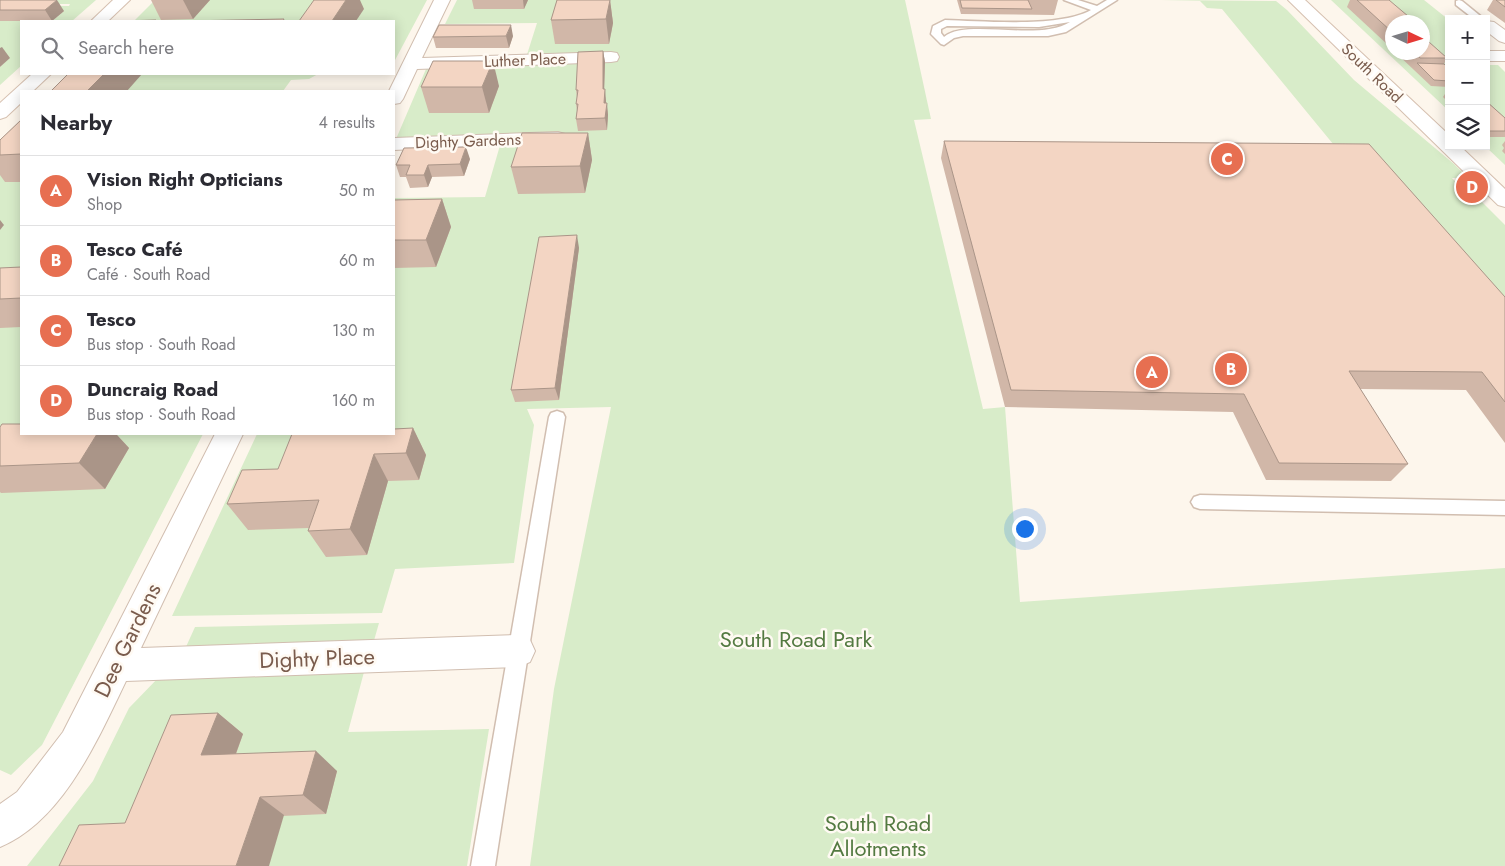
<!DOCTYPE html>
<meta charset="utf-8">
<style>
body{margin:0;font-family:Jost,sans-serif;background:#f7f7f7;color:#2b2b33}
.controls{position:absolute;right:15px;top:15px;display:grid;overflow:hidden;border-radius:0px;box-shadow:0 2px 12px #0003}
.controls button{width:45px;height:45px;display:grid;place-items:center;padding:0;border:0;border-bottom:1px solid #e1e1e2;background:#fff;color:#2b2b33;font:25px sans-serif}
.compass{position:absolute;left:1385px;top:15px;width:45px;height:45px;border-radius:50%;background:#fff;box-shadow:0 2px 12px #0003;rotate:94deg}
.you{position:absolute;left:1024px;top:528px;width:18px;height:18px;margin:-12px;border:4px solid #fff;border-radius:50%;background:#1a73e8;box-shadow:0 0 0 8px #1a73e833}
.badge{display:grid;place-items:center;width:32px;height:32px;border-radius:50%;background:#e76f51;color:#fff;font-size:16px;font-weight:700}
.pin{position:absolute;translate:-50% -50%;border:2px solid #fff;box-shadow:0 1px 5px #0006}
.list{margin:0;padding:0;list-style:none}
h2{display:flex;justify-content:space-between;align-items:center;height:65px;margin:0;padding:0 20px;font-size:21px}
h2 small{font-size:16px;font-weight:400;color:#7c7c81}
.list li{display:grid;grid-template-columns:32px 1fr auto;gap:15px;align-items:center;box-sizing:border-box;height:70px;padding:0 20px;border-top:1px solid #e1e1e2}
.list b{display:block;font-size:19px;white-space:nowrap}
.list p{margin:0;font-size:16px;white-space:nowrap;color:#7c7c81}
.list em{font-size:16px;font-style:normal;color:#7c7c81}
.icon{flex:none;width:28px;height:28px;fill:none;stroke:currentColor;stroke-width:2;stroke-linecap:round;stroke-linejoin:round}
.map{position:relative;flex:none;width:1505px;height:866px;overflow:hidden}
.search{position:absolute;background:#fff;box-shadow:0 2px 12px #0003;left:20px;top:20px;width:375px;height:55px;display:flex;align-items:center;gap:12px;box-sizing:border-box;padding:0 18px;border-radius:0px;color:#7c7c81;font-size:19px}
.panel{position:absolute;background:#fff;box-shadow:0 2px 12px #0003;left:20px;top:90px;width:375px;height:345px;border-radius:0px}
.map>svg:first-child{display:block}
</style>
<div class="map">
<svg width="1505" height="866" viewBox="0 0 1505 866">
<rect width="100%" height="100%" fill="#fdf6ec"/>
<g fill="#d8ecc9" fill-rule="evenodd">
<polygon points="0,0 96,0 72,21 41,21 52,21 63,11 0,5 69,6 70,4 0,4"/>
<polygon points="155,0 427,0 394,62 394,21 134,21"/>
<polygon points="457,0 905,0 931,119 914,120 983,409 1005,407 1020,602 1505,568 1505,866 530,866 554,689 611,407 527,409 534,425 514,563 395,569 382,613 172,616 257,434 394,434 394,198 485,197 503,135 396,139 426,69 432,67 524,64 537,23 445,24"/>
<polygon points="1161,0 1276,1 1287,10 1354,80 1454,164 1468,178 1452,178 1464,191 1471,191 1505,225 1505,333 1347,161 1222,9 1207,8 1200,1"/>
<path d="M1331 0H1424L1449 20V111ZM1392 22H1422V52H1392Z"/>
<polygon points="0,20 27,21 21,21 21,66 0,85 0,67 9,58 0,58"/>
<polygon points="1486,65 1498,65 1505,72 1505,165 1485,146"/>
<polygon points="80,74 375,74 318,74 309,79 291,80 283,91 62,91"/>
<polygon points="21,130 21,434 203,434 42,745 11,775 0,770 0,151"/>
<polygon points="379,623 373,644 185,649 195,627"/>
<polygon points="364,672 348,732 489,729 467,866 27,866 93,781 129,708 161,675"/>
</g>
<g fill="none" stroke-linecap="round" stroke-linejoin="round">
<g stroke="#d1beb0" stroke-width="3">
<g id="lane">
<path d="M1064 0H1078L1097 6 1107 0H1117L1066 32 1048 36H963L954 38 944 45 941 44 931 34 933 26 945 20C982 21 1060 28 1091 10ZM1070 22C1039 42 966 18 944 37L941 33V29L947 26 1039 27Z"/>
<polygon points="1459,0 1462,1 1484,19 1474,19 1456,5 1456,1"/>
<polygon points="557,411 563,413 565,417 495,866 471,866 549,417 551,413"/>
<polygon points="1200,495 1505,501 1505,515 1200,509 1194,507 1191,502 1194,497"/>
</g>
</g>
<g stroke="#d1beb0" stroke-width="2">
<g id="street">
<polygon points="434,0 450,0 422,58 611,52 617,53 619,57 617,61 611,62 417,69 403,99 400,103 394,104 394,91 389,91"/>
<polygon points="1486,21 1494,22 1505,30 1505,43 1499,41 1486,31"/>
<rect x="1486" y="51" width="19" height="10"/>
<polygon points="558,132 565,134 568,138 565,142 394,150 394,138"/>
<path d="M215 434H243L141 648 518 635 530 640 535 651 530 662 518 667 126 681C98 739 63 821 0 847V804L17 792 63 732Z"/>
</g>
</g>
<g stroke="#d6c0b0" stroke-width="2">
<g id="secondary">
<polygon points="113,0 130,0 108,21 91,21"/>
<polygon points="1288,0 1305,0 1449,135 1449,146 1460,146 1505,189 1505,207 1498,205"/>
<polygon points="32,74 51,74 33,91 21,91 21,103 6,117 0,119 0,103"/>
</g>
</g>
<use href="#lane" fill="#fff" fill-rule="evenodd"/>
<use href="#street" fill="#fff" fill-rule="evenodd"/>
<use href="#secondary" fill="#fff" fill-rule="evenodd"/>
</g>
<g fill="#d1b7a8">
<polygon points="0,0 64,11 52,21 0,21"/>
<polygon points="151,0 210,0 193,19 161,20"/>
<polygon points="472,0 528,0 524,9 474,9"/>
<polygon points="557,0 610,0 613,23 609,44 555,44 551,20"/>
<polygon points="957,0 1058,0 1054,15 961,14"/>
<polygon points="1350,0 1389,0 1392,22 1392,47 1389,46 1347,7"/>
<polygon points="1493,0 1505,0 1505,23 1487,10"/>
<polygon points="1422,29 1430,35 1426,42 1447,58 1444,64 1449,68 1449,87 1431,86 1396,53 1422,52"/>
<polygon points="513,36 509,48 436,48 433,37"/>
<polygon points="603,51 605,62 604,89 608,115 607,130 578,131 576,119 577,111 576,104 577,98 576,90"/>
<polygon points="499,86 489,113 429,113 421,87"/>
<polygon points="1447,91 1449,91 1449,103 1443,97"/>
<polygon points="1486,101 1505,118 1505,137 1486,137"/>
<polygon points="21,120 21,182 5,182 0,175 0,140"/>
<polygon points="588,133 592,160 585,193 518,194 511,167"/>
<polygon points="944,141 1505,297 1505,443 1466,390 1360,389 1408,464 1391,481 1266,480 1233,412 1005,407 941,158"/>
<polygon points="1505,141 1505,154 1502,151 1504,148 1502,145"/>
<polygon points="470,159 464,176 432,177 428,187 410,188 406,177 400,177 396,165"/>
<polygon points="442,199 451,227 436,267 394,268 394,200"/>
<polygon points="579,248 559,400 515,402 511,390"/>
<polygon points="21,267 21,327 0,328 0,268"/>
<polygon points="0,427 21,434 116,434 129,448 105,489 1,493 0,492"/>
<polygon points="413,428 426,455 419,480 388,481 367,555 326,557 308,531 309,528 248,530 227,504 278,469"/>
<polygon points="218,713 243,734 236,754 337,771 326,814 125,823"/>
</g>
<g fill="#aa9588">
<polygon points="57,0 64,11 52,21 45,10"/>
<polygon points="183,0 210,0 193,19"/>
<polygon points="346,0 360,0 364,9 356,21 332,21"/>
<polygon points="523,0 528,0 524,9"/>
<polygon points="610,0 613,23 609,44 606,19"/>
<polygon points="511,25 513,36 509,48 506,36"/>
<polygon points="2,47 10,58 0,67 0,48"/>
<polygon points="603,51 605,62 604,95 605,89 606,101 605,115 603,89"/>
<polygon points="493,61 499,86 489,113 482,87"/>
<polygon points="104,74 142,74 127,91 87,91"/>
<polygon points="607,103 608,115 607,130 605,118"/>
<polygon points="588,133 592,160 585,193 580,166"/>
<polygon points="466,147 470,159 464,176 460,164"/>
<polygon points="428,165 432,177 428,187 424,175"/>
<polygon points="442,199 451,227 436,267 426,240"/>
<polygon points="0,220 4,225 0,230"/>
<polygon points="577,235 579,248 559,400 555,388"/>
<polygon points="413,428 426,455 419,480 406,453"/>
<polygon points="97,434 116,434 129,448 105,489 79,463"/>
<polygon points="374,454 388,481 367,555 350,529"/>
<polygon points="218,713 243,734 228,775 201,755"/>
<polygon points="316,751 337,771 326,814 303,795"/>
<polygon points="260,797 284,815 269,866 236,866"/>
</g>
<g fill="#f3d5c3" stroke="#aa9588">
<polygon points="0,0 57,0 45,10 0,10"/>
<polygon points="314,0 346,0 332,21 299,21"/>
<polygon points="557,0 610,0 606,19 551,20"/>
<polygon points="960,0 1028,0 1032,9 962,8"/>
<polygon points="1357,0 1389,0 1415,22 1392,22 1392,32"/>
<polygon points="1496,0 1505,0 1505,7"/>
<polygon points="284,19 283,21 186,21"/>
<polygon points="156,20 155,21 122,21 123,21"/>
<polygon points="439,25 511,25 506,36 433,37"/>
<polygon points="1422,29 1430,35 1422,35"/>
<polygon points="1422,42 1429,42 1447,58 1420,58 1415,52 1422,52"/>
<polygon points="603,51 603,89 605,89 604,103 607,103 605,118 576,119 578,104 576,104 578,90 576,90 578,52"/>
<polygon points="433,61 493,61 482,87 421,87"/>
<polygon points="1417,63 1444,64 1449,68 1449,81 1434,80"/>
<polygon points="68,74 104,74 87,91 51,91"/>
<polygon points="1486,101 1505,118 1505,131 1490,131 1486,128"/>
<polygon points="21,120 21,154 0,155 0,140"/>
<polygon points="522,133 588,133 580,166 511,167"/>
<polygon points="944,141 1369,144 1505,297 1505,402 1482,372 1349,371 1408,464 1279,463 1244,394 1011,390"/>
<polygon points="466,147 460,164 428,165 424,175 406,175 410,165 396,165 404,148"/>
<polygon points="442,199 426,240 394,240 394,200"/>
<polygon points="577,235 555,388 511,390 539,237"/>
<polygon points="21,267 21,298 0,299 0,268"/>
<polygon points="2,424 21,424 21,434 97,434 79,463 0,466 0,427"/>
<polygon points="413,428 406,453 374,454 350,529 308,531 319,500 227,504 242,470 278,469 292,434 394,434 394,429"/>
<polygon points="218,713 201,755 316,751 303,795 260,797 236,866 59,866 79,825 125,823 171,715"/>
</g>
<g text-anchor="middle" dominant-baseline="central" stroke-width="5" stroke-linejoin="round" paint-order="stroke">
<g font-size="16" fill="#7a5c4d" stroke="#fffaf3">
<text transform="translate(525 60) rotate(-2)">Luther Place</text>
<text transform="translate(1372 73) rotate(44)">South Road</text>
<text transform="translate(468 141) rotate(-2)">Dighty Gardens</text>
</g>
<g font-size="22" fill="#537a41" stroke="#fffaf3">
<text x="796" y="639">South Road Park</text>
<text x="878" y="823">South Road<tspan x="878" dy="25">Allotments</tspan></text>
</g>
<g font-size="22" fill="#7a5c4d" stroke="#fffaf3">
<text transform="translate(127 640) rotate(-64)">Dee Gardens</text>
<text transform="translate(317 658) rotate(-2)">Dighty Place</text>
</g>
</g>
</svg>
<div class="controls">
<button>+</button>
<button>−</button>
<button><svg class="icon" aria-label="layers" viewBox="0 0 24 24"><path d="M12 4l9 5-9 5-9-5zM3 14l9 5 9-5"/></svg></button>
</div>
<svg class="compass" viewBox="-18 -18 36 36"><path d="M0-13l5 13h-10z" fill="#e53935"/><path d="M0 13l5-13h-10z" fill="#7c7c81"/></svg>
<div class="you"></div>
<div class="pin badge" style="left:1152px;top:372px">A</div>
<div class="pin badge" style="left:1231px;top:369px">B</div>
<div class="pin badge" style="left:1227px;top:159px">C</div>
<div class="pin badge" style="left:1472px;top:187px">D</div>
<div class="search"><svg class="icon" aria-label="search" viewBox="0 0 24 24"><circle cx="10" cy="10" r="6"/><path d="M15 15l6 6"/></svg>Search here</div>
<section class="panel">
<h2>Nearby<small>4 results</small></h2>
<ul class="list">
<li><span class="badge">A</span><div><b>Vision Right Opticians</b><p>Shop</p></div><em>50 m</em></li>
<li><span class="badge">B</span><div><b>Tesco Café</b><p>Café · South Road</p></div><em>60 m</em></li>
<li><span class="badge">C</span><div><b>Tesco</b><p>Bus stop · South Road</p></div><em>130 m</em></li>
<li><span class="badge">D</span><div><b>Duncraig Road</b><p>Bus stop · South Road</p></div><em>160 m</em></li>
</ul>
</section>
</div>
